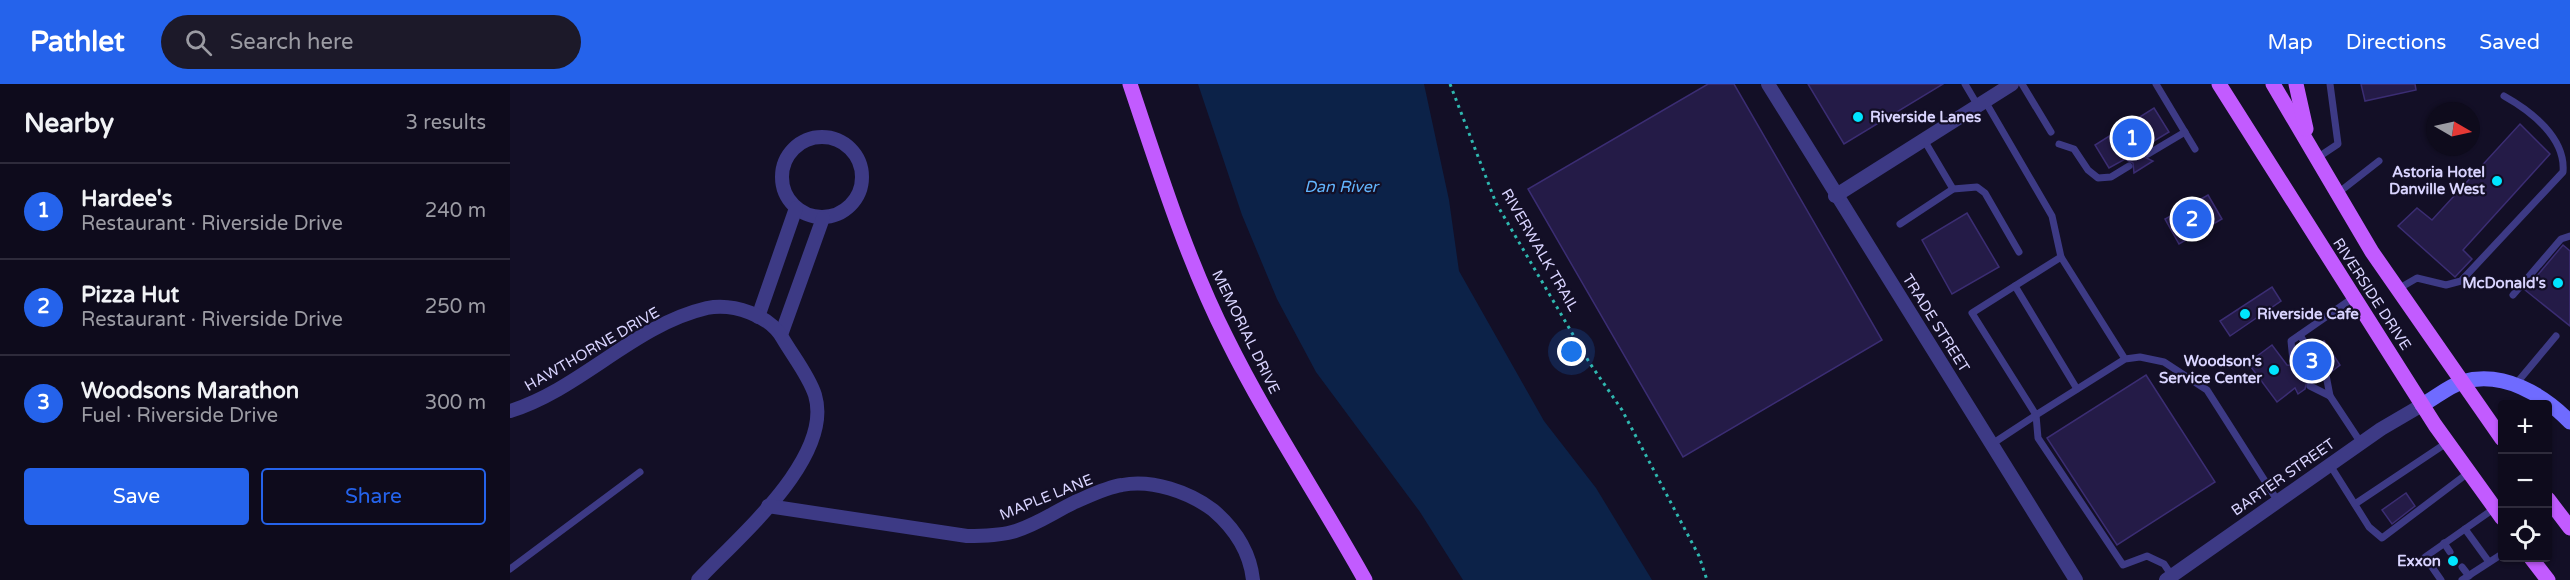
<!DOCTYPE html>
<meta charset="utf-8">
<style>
body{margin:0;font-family:"Varela Round",sans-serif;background:#1c1929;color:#f1f3f6}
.controls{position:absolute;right:18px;bottom:18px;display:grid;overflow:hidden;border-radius:6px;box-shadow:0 2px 4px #0004}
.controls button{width:54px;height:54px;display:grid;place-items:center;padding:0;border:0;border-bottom:2px solid #2e2b3b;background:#0e0b1c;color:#f1f3f6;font:30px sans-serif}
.compass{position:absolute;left:1916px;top:18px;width:54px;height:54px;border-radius:50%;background:#0e0b1c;box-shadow:0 2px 4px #0004;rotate:99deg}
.you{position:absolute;left:1062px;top:268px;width:21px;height:21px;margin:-15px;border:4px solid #fff;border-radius:50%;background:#1a73e8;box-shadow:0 0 0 9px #1a73e833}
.badge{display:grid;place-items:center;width:39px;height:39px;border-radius:50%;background:#2563eb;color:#fff;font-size:20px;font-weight:700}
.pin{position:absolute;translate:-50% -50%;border:3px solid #fff;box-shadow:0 2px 6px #0006}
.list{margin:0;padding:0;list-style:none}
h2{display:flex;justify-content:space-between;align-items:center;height:78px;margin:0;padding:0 24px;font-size:26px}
h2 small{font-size:20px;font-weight:400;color:#9b9ba3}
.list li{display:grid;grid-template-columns:39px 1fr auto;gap:18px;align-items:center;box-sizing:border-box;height:96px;padding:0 24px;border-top:2px solid #2e2b3b}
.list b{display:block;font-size:22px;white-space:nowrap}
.list p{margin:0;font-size:20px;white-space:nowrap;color:#9b9ba3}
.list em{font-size:20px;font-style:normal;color:#9b9ba3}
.actions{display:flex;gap:12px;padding:18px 24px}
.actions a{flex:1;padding:14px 0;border:2px solid #2563eb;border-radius:6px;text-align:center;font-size:21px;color:#2563eb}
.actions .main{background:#2563eb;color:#fff}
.icon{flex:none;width:33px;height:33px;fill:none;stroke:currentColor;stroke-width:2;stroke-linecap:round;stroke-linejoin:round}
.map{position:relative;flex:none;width:2060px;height:496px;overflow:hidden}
header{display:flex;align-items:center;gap:36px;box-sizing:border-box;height:84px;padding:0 30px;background:#2563eb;color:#fff}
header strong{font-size:28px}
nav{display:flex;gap:33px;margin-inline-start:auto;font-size:21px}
.search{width:420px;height:54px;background:#1c1929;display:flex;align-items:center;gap:15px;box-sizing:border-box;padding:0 21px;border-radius:33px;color:#9b9ba3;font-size:22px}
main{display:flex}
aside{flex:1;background:#0e0b1c}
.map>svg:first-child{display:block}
</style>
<header>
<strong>Pathlet</strong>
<div class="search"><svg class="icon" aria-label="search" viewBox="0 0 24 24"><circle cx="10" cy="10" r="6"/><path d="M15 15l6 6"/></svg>Search here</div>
<nav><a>Map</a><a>Directions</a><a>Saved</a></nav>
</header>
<main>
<aside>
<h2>Nearby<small>3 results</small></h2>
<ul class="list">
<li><span class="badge">1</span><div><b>Hardee's</b><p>Restaurant · Riverside Drive</p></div><em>240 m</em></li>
<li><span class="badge">2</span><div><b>Pizza Hut</b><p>Restaurant · Riverside Drive</p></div><em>250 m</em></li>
<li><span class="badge">3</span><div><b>Woodsons Marathon</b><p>Fuel · Riverside Drive</p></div><em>300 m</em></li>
</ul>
<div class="actions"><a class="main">Save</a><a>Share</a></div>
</aside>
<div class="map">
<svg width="2060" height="496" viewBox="0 0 2060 496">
<rect width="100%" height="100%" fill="#130f26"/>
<polygon fill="#0c2248" points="688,0 914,0 939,116 949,187 1034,337 1086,404 1142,496 953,496 910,428 806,288 767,215 732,131"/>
<g fill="#241b47" stroke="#3b2d73" stroke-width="1.5">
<polygon points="1198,0 1224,0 1372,256 1173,373 1018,105"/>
<polygon points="1298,0 1433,0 1334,60"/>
<polygon points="1851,0 1905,0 1906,6 1855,17"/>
<polygon points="1644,24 1659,48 1634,63 1634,73 1643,77 1624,89 1623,79 1615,75 1599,84 1585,61"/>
<polygon points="2010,40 2040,70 1953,166 1962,175 1945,193 1888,142 1907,124 1922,136"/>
<polygon points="1698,111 1712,135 1669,160 1655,135"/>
<polygon points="1457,129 1489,183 1442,210 1412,156"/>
<polygon points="2053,161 2060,167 2060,242 2015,206"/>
<polygon points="1762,203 1771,217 1720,252 1710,237"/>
<polygon points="1814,257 1830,281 1821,288 1813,286 1811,295 1805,298 1797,297 1795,305 1788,310 1785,304 1767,318 1738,279 1762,261 1777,281 1784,282 1788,280 1788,274 1795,269 1802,270 1804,263"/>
<polygon points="1636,291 1705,398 1607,461 1537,354"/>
<polygon points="1896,409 1905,422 1882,440 1872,426"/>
</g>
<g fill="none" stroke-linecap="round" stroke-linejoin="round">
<polyline stroke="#2fb8b0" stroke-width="3" stroke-dasharray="3 4.5" stroke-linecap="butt" points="940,0 986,119 1079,278 1112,326 1189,472 1197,496"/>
<g stroke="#3d3a85" stroke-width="7">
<polyline points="1455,0 1468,22"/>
<polyline points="1512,0 1541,48"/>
<polyline points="1646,0 1685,65"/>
<polyline points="1475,17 1542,132 1551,173"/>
<polyline points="1414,56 1443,105"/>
<polyline points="1549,60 1564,65 1578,86 1588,94 1601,93 1619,82"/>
<polyline points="1638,70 1675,48"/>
<polyline points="1807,74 1828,60 1820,0"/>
<polyline points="1828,109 1869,77"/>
<polyline points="1390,140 1443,105 1467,103 1475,109 1509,168"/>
<polyline points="1505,202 1567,305"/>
<path d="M1888 205 1907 194 1936 201 1951 197 2053 88C2056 54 2021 27 1994 12"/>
<polyline points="2003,211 2051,155 2060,152"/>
<polyline points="1790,251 1799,266"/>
<polyline points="1615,275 1551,173 1462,229 1526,331 1615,275 1630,273 1654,278 1697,306 1767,416"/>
<polyline points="1783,277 1781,257 1843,214"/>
<polyline points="1816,291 1820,312"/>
<polyline points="2005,301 2046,252"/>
<polyline points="1800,302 1820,312 1851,359"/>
<polyline points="1482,360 1526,331 1528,354 1613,481 1637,472 1654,480 1662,492"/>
<polyline points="1820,381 1859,443 1872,454 1958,389"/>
<polyline points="1845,420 1938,358"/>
<polyline points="1955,445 1979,478"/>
<polyline points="1934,459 1940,468"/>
<polyline points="1952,483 1959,492"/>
<polyline points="0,485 130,388"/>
<polyline points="1931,496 1915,473 1985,424"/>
<polyline points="1952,496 1992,470"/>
</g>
<g stroke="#3d3a85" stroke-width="14">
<polyline points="1258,0 1566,496"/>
<circle cx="312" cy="93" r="40"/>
<polyline points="1325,112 1502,0"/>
<polyline points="248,233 286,124"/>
<polyline points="271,251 313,134"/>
<path d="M0 327C71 305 124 241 197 224 223 219 260 231 273 255 283 272 299 292 305 311 324 374 227 454 188 496"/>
<path d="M258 422 457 452C472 452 487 452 502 448 525 442 544 428 565 418 579 412 597 403 612 401 642 395 679 408 703 426 724 444 740 468 743 496"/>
<polyline points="1656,496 1871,345 1912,321"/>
</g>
<path stroke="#6f6bff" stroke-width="15" d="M1912 321C1925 314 1939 302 1952 298 1993 286 2034 311 2060 338"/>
<g stroke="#c25bff" stroke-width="15">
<path d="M620 0C649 86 676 174 717 255 758 338 810 415 855 496"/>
<polyline points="1709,0 1925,341 1992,434"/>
<polyline points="1763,0 1862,168 1992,355"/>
<polyline points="1786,0 1796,45"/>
<polyline points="2038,415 2060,444"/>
<polyline points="2021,474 2038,496"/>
</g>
</g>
<g fill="#00e5ff" stroke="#130f26" stroke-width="2">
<circle cx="1348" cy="33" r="6"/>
<circle cx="1987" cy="97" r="6"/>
<circle cx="2048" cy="199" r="6"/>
<circle cx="1735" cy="230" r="6"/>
<circle cx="1764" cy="286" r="6"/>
<circle cx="1943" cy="477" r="6"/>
</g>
<g text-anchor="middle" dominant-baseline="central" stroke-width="4.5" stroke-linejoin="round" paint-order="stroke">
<g font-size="15" font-weight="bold" fill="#d9d4ff" stroke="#130f26" text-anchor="end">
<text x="1360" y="33" text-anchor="start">Riverside Lanes</text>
<text x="1975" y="88">Astoria Hotel<tspan x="1975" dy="17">Danville West</tspan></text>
<text x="2036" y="199">McDonald's</text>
<text x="1747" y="230" text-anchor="start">Riverside Cafe</text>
<text x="1752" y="277">Woodson's<tspan x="1752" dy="17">Service Center</tspan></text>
<text x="1931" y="477">Exxon</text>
</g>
<g font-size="15" fill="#d9d4ff" stroke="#130f26">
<text transform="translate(1030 166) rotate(60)">RIVERWALK TRAIL</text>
<text transform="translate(1862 210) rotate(57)">RIVERSIDE DRIVE</text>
<text transform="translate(1426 239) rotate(58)">TRADE STREET</text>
<text transform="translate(736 248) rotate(64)">MEMORIAL DRIVE</text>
<text transform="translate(82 265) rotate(-30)">HAWTHORNE DRIVE</text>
<text transform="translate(1773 393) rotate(-35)">BARTER STREET</text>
<text transform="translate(536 413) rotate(-22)">MAPLE LANE</text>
</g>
<g font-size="16" font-style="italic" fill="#62b6ff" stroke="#130f26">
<text x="831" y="103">Dan River</text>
</g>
</g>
</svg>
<div class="controls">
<button>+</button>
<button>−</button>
<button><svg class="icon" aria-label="locate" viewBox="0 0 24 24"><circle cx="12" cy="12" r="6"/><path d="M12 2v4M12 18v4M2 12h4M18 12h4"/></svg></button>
</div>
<svg class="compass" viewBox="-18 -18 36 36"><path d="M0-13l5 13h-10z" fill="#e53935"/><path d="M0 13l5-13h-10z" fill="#9b9ba3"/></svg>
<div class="you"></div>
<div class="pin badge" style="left:1622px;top:54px">1</div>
<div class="pin badge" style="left:1682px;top:135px">2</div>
<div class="pin badge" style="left:1802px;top:277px">3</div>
</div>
</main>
